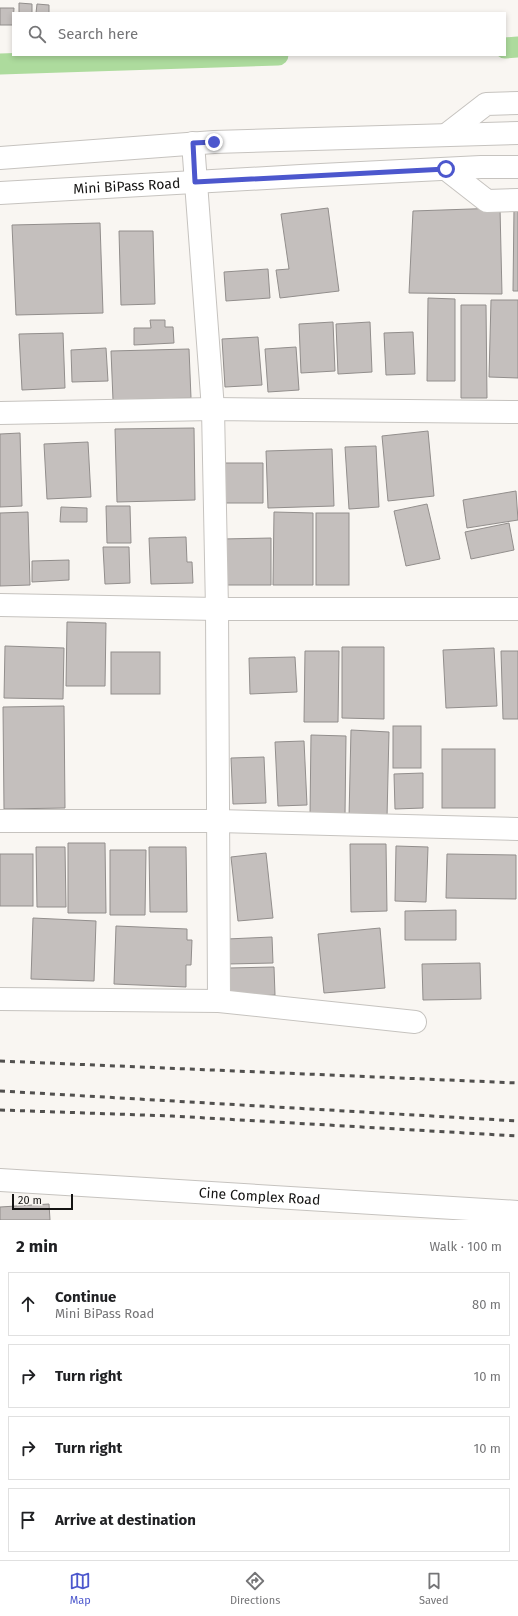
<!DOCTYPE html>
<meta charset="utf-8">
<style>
body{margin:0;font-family:"Fira Sans",sans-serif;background:#f6f6f6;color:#202124}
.scale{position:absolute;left:12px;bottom:10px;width:61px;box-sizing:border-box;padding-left:4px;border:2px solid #151413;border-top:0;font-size:11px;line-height:14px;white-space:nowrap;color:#151413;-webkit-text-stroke:3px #f9f6f2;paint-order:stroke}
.stop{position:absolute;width:12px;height:12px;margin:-9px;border:3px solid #4c57cd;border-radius:50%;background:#fff}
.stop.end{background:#4c57cd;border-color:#fff;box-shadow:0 1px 4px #0008}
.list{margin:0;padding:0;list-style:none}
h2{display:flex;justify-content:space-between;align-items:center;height:52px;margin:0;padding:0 16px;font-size:17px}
h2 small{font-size:13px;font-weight:400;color:#757577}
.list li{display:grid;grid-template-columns:26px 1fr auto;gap:12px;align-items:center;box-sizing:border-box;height:64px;margin:0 8px 8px;padding:0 8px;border:1px solid #e0e0e0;border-radius:0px}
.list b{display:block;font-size:15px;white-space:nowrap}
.list p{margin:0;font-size:13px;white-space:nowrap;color:#757577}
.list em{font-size:13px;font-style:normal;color:#757577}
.icon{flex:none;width:22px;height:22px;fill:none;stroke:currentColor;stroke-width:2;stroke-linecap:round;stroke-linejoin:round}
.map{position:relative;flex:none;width:518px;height:1220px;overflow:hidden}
.search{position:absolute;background:#fff;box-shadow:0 2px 6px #0003;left:12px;right:12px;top:12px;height:44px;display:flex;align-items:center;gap:10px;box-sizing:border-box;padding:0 14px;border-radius:0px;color:#757577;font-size:15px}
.sheet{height:340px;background:#fff}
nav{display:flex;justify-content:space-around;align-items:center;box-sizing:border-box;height:56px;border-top:1px solid #e0e0e0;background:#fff;font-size:11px;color:#757577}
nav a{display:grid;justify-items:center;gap:2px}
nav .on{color:#4c57cd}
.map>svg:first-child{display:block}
</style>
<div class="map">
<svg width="518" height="1220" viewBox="0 0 518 1220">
<rect width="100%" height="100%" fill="#f9f6f2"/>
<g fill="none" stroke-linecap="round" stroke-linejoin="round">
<g stroke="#addb9d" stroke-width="21">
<polyline points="505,48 518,47"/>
<polyline points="0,64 278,55"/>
</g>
</g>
<g fill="#c4bfbd" stroke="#928e8c">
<polygon points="19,3 32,4 32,13 19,13"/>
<polygon points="37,4 49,5 49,13 36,13"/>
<polygon points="0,8 14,8 13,25 0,25"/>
<polygon points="328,208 339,291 280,298 276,270 289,269 281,214"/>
<polygon points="500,208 502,294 409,293 413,211"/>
<polygon points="514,209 518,209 518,291 513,291"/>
<polygon points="100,223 103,313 16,315 12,225"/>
<polygon points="119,231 153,231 155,304 121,305"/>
<polygon points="268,269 270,298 226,301 224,272"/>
<polygon points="428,298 455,299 455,381 427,381"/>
<polygon points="491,300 518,300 518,378 489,377"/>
<polygon points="461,305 486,305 487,398 461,398"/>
<polygon points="150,320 165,320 165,327 173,327 174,343 134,345 134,328 151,328"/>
<polygon points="333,322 335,371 301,373 299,324"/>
<polygon points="370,322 372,372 338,374 336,324"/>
<polygon points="413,332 415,374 386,375 384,333"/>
<polygon points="63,333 65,388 22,390 19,334"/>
<polygon points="258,337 262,385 225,387 222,339"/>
<polygon points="296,347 299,390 268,392 265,349"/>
<polygon points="106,348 108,381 72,382 71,350"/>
<polygon points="189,349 191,398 113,400 111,351"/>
<polygon points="194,428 195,500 117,502 115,429"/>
<polygon points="428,431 434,496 388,501 382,436"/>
<polygon points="20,433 22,506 0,507 0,434"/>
<polygon points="88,442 91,497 47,499 44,444"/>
<polygon points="376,446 379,507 349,509 345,447"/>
<polygon points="332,449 334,506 268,508 266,451"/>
<polygon points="223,463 263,463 263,503 224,503"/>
<polygon points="516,491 518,520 467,528 463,500"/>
<polygon points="427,504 440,559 406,566 394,511"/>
<polygon points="106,506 130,506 131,543 107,543"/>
<polygon points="61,507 87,508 87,522 60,522"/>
<polygon points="28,512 30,585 0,586 0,513"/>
<polygon points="274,512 313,513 313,585 273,585"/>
<rect x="316" y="513" width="33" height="72"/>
<polygon points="509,523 514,550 471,559 465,532"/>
<polygon points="186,537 187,562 192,562 193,583 151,584 149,538"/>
<polygon points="271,538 271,585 223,585 223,539"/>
<polygon points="103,547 129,547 130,583 105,584"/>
<polygon points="69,560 69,580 32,582 32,561"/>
<polygon points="67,622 106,623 105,686 66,686"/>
<polygon points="5,646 64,648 63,699 4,698"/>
<polygon points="342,647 384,647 384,719 342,718"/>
<polygon points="494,648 497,706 446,708 443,650"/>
<polygon points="305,651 339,651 338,722 304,722"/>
<polygon points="501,651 518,651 518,719 503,719"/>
<rect x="111" y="652" width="49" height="42"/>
<polygon points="295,657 297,692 250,694 249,658"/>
<polygon points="64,706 65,808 4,809 3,707"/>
<rect x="393" y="726" width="28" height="42"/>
<polygon points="351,730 389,732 387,818 349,817"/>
<polygon points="311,735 346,736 345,815 310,815"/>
<polygon points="304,741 307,805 278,806 275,742"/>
<rect x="442" y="749" width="53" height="59"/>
<polygon points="264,757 266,803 233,804 231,758"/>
<polygon points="423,773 423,808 395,809 394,774"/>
<polygon points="68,843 105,843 106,913 68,913"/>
<polygon points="350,844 386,844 387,911 351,912"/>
<polygon points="396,846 428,847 426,902 395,901"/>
<polygon points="36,847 65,847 66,907 37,907"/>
<polygon points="149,847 186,847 187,912 150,912"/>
<polygon points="110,850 146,850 145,915 110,915"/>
<polygon points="266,853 273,918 238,921 231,857"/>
<rect x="0" y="854" width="33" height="52"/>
<polygon points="447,854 516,855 516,899 446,898"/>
<polygon points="456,910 456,940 405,940 405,911"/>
<polygon points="33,918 96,921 94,981 31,979"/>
<polygon points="116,926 187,929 187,940 192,940 191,965 186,965 186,987 114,984"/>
<polygon points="380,928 385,988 324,993 318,934"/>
<polygon points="272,937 273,963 228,964 227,939"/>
<polygon points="480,963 481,999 423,1000 422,964"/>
<polygon points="274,967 275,995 229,996 229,968"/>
<polygon points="49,1204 50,1220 0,1220 0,1207"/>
</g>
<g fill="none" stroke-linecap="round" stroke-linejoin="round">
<g stroke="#c6c3bf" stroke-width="24">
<g id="minor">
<polyline points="446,135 486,104 518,103"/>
<polyline points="193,143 213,409 217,609 219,1001"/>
<polyline points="446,169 487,201 518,200"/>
<polyline points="0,413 213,409 518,412"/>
<polyline points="0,605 217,609 518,609"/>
<polyline points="0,821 218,821 518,829"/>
<polyline points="0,999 219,1001 415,1022"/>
</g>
</g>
<g stroke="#c6c3bf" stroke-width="24">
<g id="major">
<polyline points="0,158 214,142 518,133"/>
<path id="s1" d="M0 193 301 176 481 167H518"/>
<path id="s2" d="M0 1180 518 1212"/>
</g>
</g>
<use href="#minor" stroke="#fff" stroke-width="22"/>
<use href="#major" stroke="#fff" stroke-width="22"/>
<g stroke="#51504e" stroke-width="3" stroke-dasharray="5 5" stroke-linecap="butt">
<polyline points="0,1061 518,1083"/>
<polyline points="0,1091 518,1121"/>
<polyline points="0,1110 172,1116 518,1136"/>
</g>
</g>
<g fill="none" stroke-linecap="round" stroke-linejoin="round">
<polyline stroke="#4c57cd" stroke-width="5" points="214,142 193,143 195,182 446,169"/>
</g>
<g text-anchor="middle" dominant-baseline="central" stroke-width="3" stroke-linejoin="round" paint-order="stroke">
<g font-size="14" fill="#151413" stroke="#f9f6f2">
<text stroke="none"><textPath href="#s1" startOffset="127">Mini BiPass Road</textPath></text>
<text stroke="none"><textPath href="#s2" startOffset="260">Cine Complex Road</textPath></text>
</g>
</g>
</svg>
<div class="scale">20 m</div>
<div class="stop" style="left:446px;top:169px"></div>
<div class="stop end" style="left:214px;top:142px"></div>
<div class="search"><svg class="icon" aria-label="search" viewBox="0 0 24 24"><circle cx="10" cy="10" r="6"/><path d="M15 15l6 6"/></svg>Search here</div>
</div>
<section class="sheet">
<h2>2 min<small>Walk · 100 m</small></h2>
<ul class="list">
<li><svg class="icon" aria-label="ahead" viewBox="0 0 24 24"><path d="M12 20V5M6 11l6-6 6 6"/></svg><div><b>Continue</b><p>Mini BiPass Road</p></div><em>80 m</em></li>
<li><svg class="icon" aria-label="right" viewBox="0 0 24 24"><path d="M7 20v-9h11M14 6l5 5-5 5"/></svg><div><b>Turn right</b></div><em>10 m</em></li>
<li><svg class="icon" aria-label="right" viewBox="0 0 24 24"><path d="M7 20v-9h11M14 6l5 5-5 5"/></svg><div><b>Turn right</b></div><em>10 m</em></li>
<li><svg class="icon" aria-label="arrive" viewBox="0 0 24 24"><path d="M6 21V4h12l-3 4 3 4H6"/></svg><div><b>Arrive at destination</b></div></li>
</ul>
</section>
<nav>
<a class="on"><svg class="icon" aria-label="map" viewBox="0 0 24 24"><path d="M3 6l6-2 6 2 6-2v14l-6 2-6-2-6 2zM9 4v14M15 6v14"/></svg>Map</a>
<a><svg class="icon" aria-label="directions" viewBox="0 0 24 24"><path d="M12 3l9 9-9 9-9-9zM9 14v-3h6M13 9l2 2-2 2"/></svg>Directions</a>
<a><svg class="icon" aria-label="saved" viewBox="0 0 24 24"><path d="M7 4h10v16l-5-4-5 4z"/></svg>Saved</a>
</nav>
